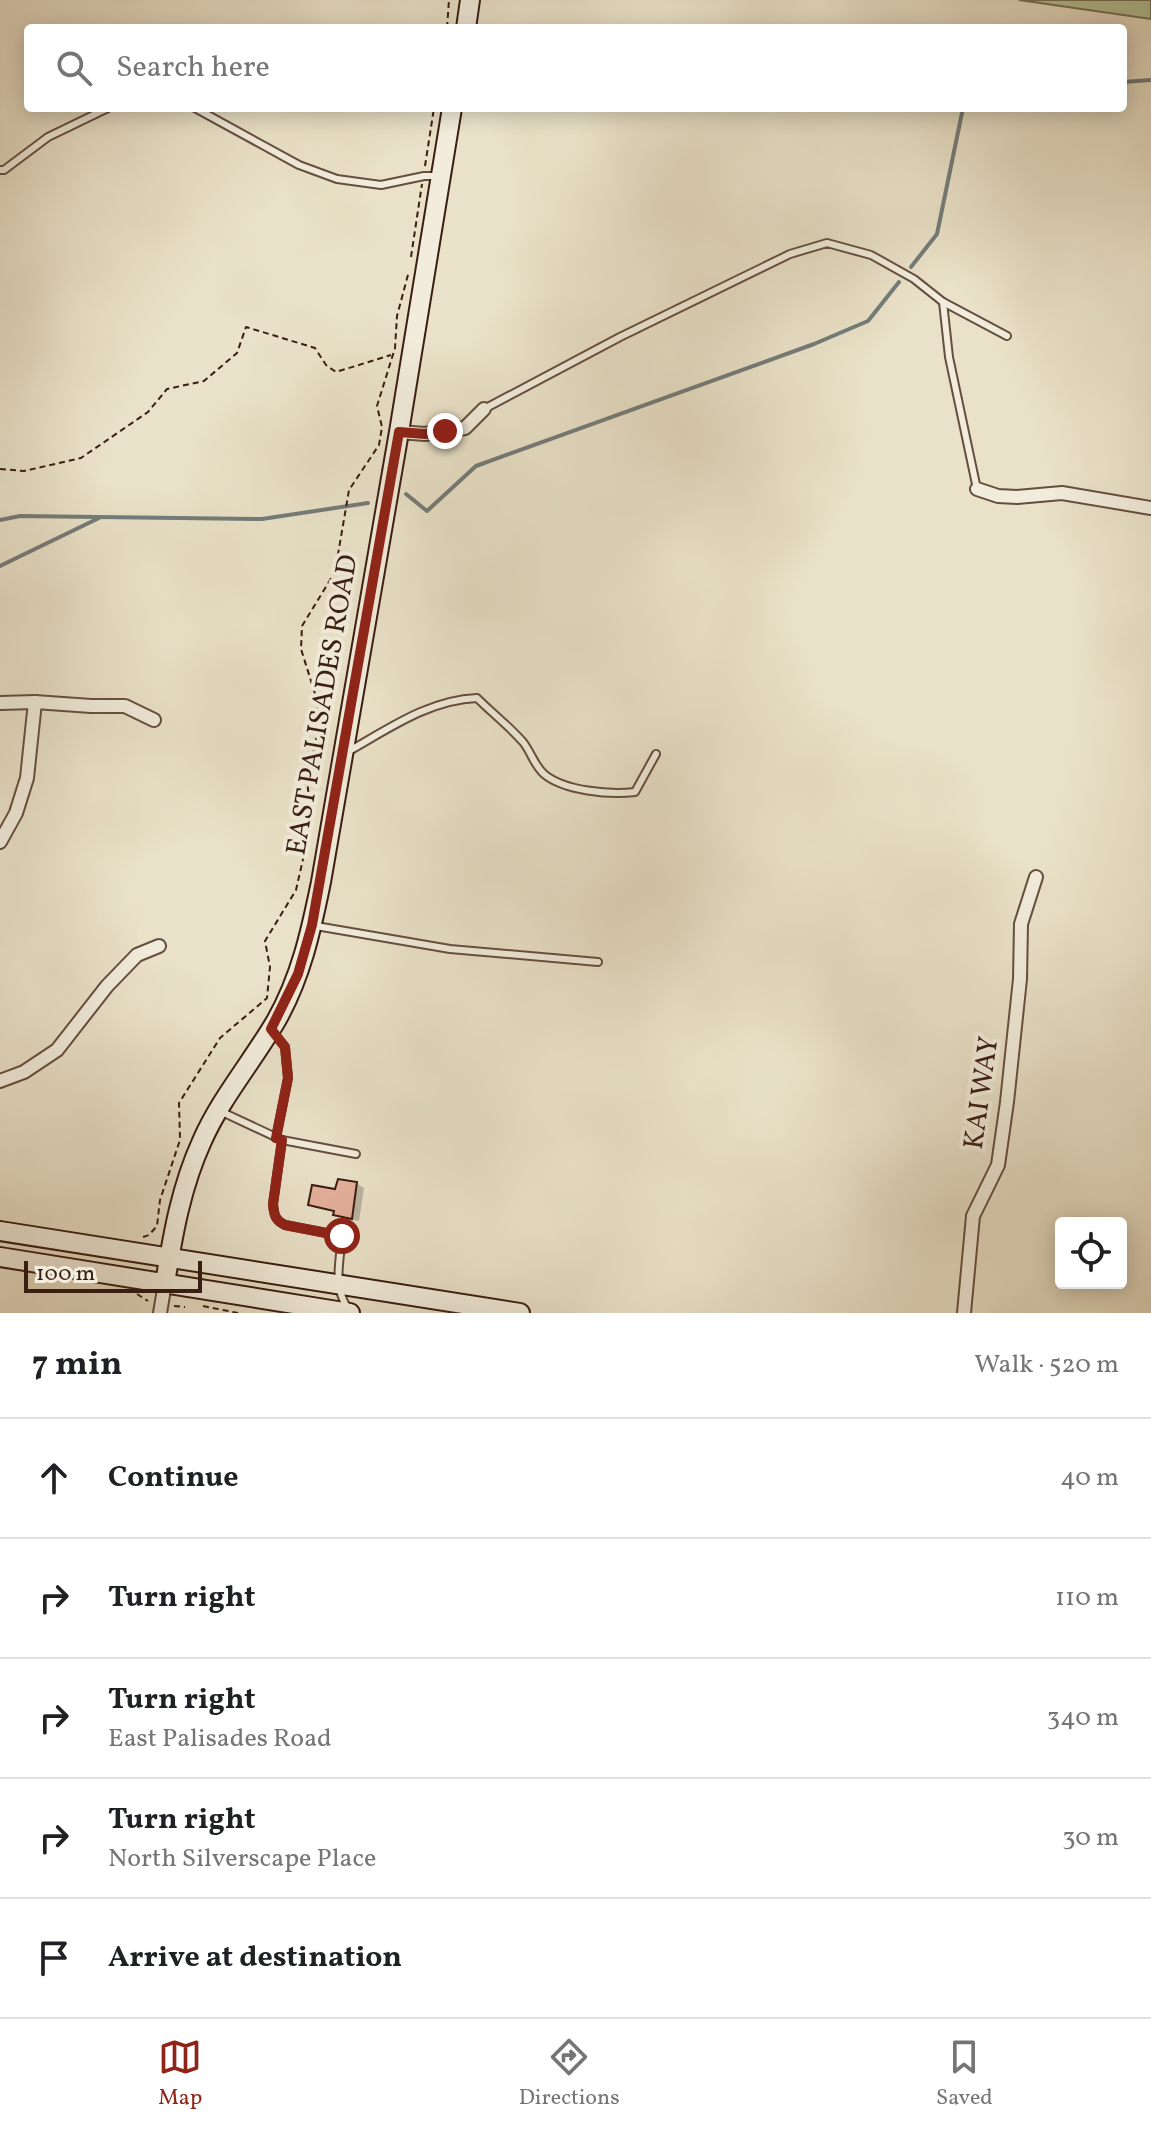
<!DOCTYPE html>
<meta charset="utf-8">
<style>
body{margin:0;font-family:Vollkorn,serif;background:#f2f2f2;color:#202124}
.controls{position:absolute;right:24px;bottom:24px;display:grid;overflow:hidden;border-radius:8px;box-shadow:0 4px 20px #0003}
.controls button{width:72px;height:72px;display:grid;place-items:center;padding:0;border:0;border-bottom:2px solid #e0e0e0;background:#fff;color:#202124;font:40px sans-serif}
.scale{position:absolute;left:24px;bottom:20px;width:178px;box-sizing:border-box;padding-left:8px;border:4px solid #3a1e12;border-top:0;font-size:22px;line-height:28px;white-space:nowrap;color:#3a1e12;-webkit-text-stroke:6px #f1ecdb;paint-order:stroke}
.stop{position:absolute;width:24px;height:24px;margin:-18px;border:6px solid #8f2418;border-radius:50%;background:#fff}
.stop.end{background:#8f2418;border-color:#fff;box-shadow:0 2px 8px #0008}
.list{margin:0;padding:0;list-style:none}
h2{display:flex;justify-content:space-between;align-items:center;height:104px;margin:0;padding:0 32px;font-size:34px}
h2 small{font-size:26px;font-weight:400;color:#757577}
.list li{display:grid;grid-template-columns:52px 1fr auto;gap:24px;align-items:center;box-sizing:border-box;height:120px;padding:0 32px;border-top:2px solid #e0e0e0}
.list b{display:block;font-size:30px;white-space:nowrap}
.list p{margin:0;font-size:26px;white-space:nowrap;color:#757577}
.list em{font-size:26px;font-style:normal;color:#757577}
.icon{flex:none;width:44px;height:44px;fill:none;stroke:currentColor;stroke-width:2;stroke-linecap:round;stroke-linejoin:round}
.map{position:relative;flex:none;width:1151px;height:1313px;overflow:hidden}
.search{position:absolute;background:#fff;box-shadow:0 4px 20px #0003;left:24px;right:24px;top:24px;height:88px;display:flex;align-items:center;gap:20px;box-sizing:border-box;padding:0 28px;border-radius:8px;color:#757577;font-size:30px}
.sheet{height:704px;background:#fff}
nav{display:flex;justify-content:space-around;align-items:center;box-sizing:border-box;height:112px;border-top:2px solid #e0e0e0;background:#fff;font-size:22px;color:#757577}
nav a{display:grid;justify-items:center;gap:4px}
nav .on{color:#8f2418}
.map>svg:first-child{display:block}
</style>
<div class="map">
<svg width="1151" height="1313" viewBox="0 0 1151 1313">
<rect width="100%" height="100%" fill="#e9e1c8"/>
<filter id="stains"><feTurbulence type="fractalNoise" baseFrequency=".0025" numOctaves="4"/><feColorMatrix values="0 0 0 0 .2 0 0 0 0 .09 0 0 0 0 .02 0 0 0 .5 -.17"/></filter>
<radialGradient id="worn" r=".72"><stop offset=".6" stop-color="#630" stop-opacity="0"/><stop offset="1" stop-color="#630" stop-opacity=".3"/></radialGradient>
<polygon fill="#b3c398" stroke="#767055" stroke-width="2" points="1019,0 1151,0 1151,19"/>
<polygon fill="#0003" points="356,1183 364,1188 359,1221 343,1218 335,1214 335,1212 317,1208 310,1204"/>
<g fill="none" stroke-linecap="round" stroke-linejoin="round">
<g stroke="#747c79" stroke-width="4">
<polyline points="1123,82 1151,80"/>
<polyline points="911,267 937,234 963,108"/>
<polyline points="406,494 427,511 476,466 814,344 868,321 899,282"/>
<polyline points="0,520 20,516 262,519 368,503"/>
<polyline points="0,566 99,518"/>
</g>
</g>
<polygon fill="#e5b09b" stroke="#3a1e12" stroke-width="2" points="338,1179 357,1182 352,1219 333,1215 334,1211 308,1205 312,1185 335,1189"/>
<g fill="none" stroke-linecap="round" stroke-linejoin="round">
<g stroke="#664f40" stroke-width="10">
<g id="lane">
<polyline points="195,108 299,165 337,179 381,185 424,176 437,176"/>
<polyline points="0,170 4,170 48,137 108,108"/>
<polyline points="943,302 949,357 977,489"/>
<polyline points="484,409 620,337 790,254 827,243 871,255 914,279 943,302 1007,336"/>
<path d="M349 751C390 728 429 700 477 698 492 713 509 726 523 742 531 752 534 765 544 774 564 791 610 795 635 792L656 754"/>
<polyline points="316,926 450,949 598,962"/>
<polyline points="272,1031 285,1047 288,1078 276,1138"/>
<path d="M222 1112 282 1140 273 1204C274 1215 275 1220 285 1225L342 1236C340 1260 333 1286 347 1307"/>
<polyline points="282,1140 356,1154"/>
</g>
</g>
<g stroke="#664f40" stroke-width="16">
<g id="street">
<polyline points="399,432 425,434 465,428 484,409"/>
<polyline points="977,489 998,496 1017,497 1062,493 1151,508"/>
<polyline points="0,703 35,702 91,706 125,706 154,720"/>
<polyline points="0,842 16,813 27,778 35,702"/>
<polyline points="0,1081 24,1072 57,1050 107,986 137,955 159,946"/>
<polyline points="160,1313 165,1283"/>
<polyline points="964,1313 973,1216 998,1165 1007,1102 1020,979 1021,924 1036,877"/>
</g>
</g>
<g stroke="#3a1e12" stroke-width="22">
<g id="secondary">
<polyline points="466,28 470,0"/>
<polyline points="0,1231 520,1313"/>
<polyline points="0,1257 350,1313"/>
<path d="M165 1283C173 1234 181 1187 202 1141 221 1098 252 1062 276 1021 301 977 311 931 321 882L399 432 452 108"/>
</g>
</g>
<g stroke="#3a1e12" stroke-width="2" stroke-dasharray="6 4" stroke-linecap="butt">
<polyline points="447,28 449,0"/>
<polyline points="425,166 434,108"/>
<polyline points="411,257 422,184"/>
<polyline points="0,469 24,471 81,458 148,412 167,389 204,381 237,353 246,327 315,348 326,365 336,372 391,355"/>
<polyline points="143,1237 149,1235 157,1226 160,1200 180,1140 179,1103 220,1038 267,998 270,967 265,941 296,890 311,824 307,777 316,742 317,700 301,649 302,626 335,572 349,490 379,445 382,427 377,406 395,348 397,316 409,271"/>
<polyline points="137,1294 148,1301"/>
<polyline points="174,1306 185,1307"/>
<polyline points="203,1306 238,1313"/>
</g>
<use href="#lane" stroke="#f1ecdb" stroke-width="6"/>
<use href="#street" stroke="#f1ecdb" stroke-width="12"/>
<use href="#secondary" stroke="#f1ecdb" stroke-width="18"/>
</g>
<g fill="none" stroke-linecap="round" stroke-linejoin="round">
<path stroke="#8f2418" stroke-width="10" d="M342 1236 285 1225C275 1220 274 1215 273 1204L282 1140 276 1138 288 1078 285 1047 271 1029 298 974 312 925 399 432 425 434 445 431"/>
</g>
<g text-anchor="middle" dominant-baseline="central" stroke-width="8" stroke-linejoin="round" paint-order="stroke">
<g font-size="28" fill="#3a1e12" stroke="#f1ecdb">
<text transform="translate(323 705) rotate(-80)">EAST PALISADES ROAD</text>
<text transform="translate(982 1093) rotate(-82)">KAI WAY</text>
</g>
</g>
<rect width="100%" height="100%" filter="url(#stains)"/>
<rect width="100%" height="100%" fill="url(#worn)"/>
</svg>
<div class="controls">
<button><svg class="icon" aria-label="locate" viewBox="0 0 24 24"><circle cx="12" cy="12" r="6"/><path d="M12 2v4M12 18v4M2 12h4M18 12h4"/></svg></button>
</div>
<div class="scale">100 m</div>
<div class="stop" style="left:342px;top:1236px"></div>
<div class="stop end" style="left:445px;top:431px"></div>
<div class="search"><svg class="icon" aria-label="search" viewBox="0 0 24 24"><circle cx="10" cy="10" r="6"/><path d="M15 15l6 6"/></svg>Search here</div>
</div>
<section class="sheet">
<h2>7 min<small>Walk · 520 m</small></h2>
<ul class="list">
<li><svg class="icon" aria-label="ahead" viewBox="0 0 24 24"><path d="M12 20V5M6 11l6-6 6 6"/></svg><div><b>Continue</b></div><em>40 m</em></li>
<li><svg class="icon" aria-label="right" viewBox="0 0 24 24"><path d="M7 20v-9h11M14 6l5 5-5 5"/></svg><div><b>Turn right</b></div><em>110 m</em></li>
<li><svg class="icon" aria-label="right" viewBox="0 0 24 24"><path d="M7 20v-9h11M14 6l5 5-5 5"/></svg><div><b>Turn right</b><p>East Palisades Road</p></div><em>340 m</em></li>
<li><svg class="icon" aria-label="right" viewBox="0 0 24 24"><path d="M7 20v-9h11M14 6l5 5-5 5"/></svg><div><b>Turn right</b><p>North Silverscape Place</p></div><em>30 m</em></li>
<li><svg class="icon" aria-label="arrive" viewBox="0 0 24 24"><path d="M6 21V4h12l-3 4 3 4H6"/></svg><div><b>Arrive at destination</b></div></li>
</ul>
</section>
<nav>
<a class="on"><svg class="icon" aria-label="map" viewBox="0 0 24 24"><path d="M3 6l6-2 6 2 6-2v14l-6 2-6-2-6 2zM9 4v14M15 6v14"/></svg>Map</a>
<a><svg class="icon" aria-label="directions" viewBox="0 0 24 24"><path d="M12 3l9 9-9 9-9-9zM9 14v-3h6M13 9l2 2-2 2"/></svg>Directions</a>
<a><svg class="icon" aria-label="saved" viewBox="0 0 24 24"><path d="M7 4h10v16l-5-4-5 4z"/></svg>Saved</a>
</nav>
